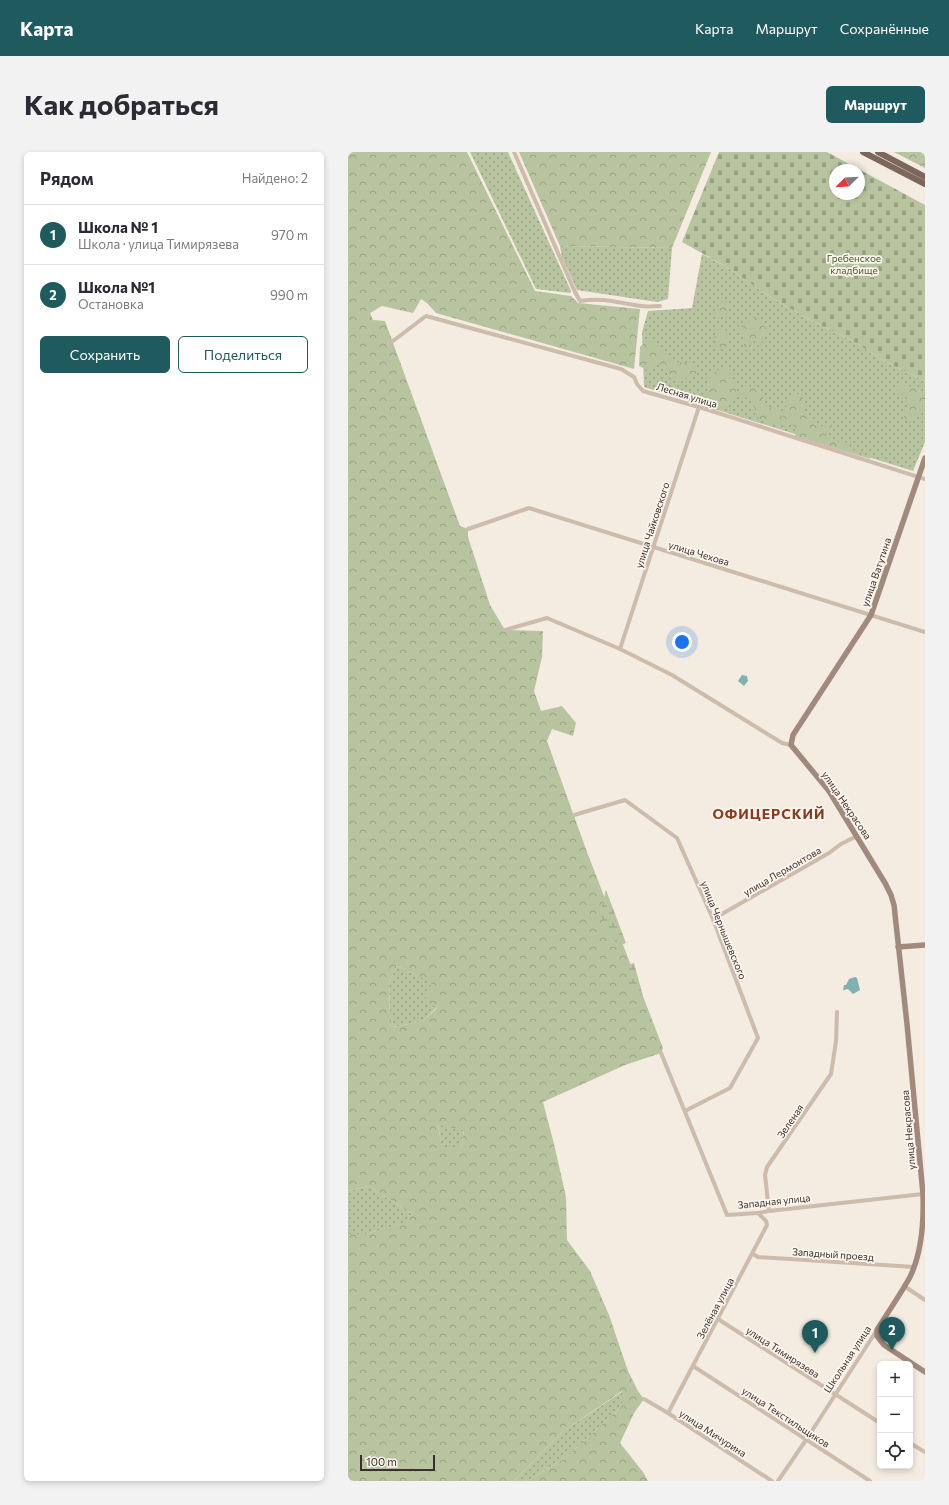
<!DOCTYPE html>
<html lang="ru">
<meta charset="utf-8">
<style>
body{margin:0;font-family:Commissioner,sans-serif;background:#f2f2f3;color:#2b2b33}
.controls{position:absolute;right:12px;bottom:12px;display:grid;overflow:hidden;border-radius:6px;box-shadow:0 2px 6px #0003}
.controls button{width:36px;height:36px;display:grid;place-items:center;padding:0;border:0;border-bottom:1px solid #e1e1e2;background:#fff;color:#2b2b33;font:20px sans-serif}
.compass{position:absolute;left:481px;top:12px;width:36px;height:36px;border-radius:50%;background:#fff;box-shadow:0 2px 6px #0003;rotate:246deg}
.scale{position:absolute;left:12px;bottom:10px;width:75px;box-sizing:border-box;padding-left:4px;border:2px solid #3b302b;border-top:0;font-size:11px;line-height:14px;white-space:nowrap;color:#3b302b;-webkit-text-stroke:3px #fbf5ee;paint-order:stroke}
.you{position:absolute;left:334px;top:490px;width:14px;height:14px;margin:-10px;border:3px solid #fff;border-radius:50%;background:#1a73e8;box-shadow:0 0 0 6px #1a73e833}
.badge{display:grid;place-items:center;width:26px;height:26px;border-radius:50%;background:#1f5a5e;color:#fff;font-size:13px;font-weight:700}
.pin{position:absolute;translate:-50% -33px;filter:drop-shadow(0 1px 2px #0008)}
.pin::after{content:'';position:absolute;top:21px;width:14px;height:12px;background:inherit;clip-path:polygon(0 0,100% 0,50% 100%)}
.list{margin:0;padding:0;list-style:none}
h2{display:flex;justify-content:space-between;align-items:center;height:52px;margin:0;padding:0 16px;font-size:17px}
h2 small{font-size:13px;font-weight:400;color:#7c7c81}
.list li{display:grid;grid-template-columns:26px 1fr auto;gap:12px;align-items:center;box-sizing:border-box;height:60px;padding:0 16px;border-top:1px solid #e1e1e2}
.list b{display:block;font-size:15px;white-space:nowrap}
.list p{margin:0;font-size:13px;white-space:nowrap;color:#7c7c81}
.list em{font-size:13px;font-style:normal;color:#7c7c81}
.actions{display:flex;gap:8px;padding:12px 16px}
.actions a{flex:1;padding:9px 0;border:1px solid #1f5a5e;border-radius:6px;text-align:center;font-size:14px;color:#1f5a5e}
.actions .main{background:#1f5a5e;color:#fff}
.icon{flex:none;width:22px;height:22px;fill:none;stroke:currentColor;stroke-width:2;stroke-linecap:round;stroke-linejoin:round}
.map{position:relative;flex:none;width:577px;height:1329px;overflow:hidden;border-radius:6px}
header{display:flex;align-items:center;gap:24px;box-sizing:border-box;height:56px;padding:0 20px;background:#1f5a5e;color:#fff}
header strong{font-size:19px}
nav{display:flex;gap:22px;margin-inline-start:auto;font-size:14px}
.intro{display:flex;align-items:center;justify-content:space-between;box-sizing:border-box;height:96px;padding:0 24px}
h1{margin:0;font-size:28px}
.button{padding:10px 18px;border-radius:6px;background:#1f5a5e;color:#fff;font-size:14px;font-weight:700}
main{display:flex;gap:24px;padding:0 24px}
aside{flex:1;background:#fff;border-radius:6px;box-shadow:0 2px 6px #0003}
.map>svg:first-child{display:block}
</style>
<header>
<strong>Карта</strong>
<nav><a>Карта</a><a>Маршрут</a><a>Сохранённые</a></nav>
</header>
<div class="intro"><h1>Как добраться</h1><a class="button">Маршрут</a></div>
<main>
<aside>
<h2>Рядом<small>Найдено: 2</small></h2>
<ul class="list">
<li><span class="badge">1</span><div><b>Школа № 1</b><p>Школа · улица Тимирязева</p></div><em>970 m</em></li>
<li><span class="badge">2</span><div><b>Школа №1</b><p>Остановка</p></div><em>990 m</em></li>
</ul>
<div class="actions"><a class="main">Сохранить</a><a>Поделиться</a></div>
</aside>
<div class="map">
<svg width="577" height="1329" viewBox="0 0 577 1329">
<defs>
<pattern id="grass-dots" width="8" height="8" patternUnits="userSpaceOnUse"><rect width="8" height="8" fill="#b8c4a0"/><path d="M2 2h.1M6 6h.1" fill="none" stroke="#97a083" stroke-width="1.8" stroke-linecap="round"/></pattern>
<pattern id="forest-crowns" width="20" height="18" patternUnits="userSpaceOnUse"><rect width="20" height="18" fill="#b8c4a0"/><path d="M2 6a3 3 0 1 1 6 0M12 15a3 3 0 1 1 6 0" fill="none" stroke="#97a083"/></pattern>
<pattern id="wetland-marsh" width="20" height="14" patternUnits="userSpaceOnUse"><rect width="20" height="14" fill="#b8c4a0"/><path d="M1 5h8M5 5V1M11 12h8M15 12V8" fill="none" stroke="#97a083"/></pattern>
<pattern id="cemetery-stones" width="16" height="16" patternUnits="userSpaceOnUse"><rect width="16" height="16" fill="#b8c4a0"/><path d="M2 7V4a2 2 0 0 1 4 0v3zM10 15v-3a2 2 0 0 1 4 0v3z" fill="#97a083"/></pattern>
</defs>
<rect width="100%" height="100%" fill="#f4ebe1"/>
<g fill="url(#grass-dots)">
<polygon points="122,0 160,0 223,139 222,141 188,137"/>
<polygon points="212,94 324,96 320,147 309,150 229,138 214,105"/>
<polygon points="354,102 377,114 424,146 466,170 505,189 536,209 577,229 577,290 565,319 296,235 294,180 300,159 344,156"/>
<polygon points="49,814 85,830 89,855 75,869 46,875 42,863 41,830"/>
<polygon points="90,972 116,978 113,997 94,997"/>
<polygon points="21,1034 64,1062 57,1071 18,1082 0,1082 0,1039"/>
<polygon points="275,1239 274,1254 216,1307 179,1329 166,1329 214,1280"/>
</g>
<g fill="url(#forest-crowns)" fill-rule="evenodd">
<path d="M0 0H119L187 139 223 144 230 151 292 157 286 217 88 161 79 151 73 147 65 161 34 154 22 161 25 168 37 169 112 374 120 377V385L142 453 157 478 195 479 194 505 186 539 193 559 214 554 228 571 225 584 204 577 199 589 239 700 315 896 313 901 277 913 195 950 206 992 218 1045 219 1088 242 1119 261 1163 280 1219 290 1239 296 1247 286 1261 272 1291 295 1320 300 1329H179L216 1307 274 1254V1239L214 1280 166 1329H0V1082H18L56 1071 64 1062 21 1034 0 1039ZM49 814 84 830 77 848 89 856 75 869 46 875 42 863 41 830ZM90 973 116 978 113 997 94 996Z"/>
<polygon points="171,0 363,0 324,96 212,94"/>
<polygon points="546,0 577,0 577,16"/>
<polygon points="376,147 380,152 378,164 367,165 365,161"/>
<polygon points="407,165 420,178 412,194 409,193 408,189 402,189 400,198 395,197 398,184 393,180 394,173"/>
<polygon points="377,176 380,195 370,196 367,186 370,177"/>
<polygon points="300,187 327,210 340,211 349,216 348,224 330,228 322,226 322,218 311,211 301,219 291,214 292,195"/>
<polygon points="374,215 380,215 388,237 385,251 366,259 354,255 360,240 362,224"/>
<path d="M553 230 577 241V249L568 267 558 268 555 262 562 256C559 239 553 246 548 235Z"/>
<polygon points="401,234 412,240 415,252 427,257 434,265 438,260 438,249 446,240 452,243 458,265 469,275 476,274 481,270 484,272 484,278 477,284 479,287 489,288 492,292 504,289 501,297 521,303 522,307 447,284 449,277 443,271 431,270 428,274 411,268 402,244 398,246 393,242"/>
</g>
<g fill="url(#wetland-marsh)">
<polygon points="258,738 278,791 270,794 252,763"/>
<polygon points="286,811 295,844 280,832 277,814"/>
</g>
<path fill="url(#cemetery-stones)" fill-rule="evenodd" d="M371 0H479L577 53V229L536 209 505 189 466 170 424 146 377 114 334 90ZM487 18H511V42H487Z"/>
<g fill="#7fb0b2">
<polygon points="394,523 399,524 400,529 396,534 390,529"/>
<polygon points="507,825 509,826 512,838 505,842 500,837 495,838 496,833 498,833 501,827"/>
</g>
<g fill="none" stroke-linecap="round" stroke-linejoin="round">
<g stroke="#cdbbac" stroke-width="4">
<path d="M166 0 227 140 232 149C257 145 270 151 293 154 299 155 306 154 312 154"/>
<polyline points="41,192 78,164 273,217 286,225 289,232 295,239 351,255 577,327"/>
<polyline points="120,377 181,356 577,480"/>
<polyline points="157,478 199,466 272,497 324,523 434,591 443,593"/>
<polyline points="272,497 351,255"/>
<polyline points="226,663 277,648 329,686 365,767 410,886 382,936 337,959"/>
<polyline points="365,767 481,701 493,692 509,684"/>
<polyline points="313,901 379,1063 410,1061 421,1059 575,1042"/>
<polyline points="421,1059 417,1023 419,1015 483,922 488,889 489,860"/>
<polyline points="405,1102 410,1105 566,1115"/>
<polyline points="556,1134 577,1148"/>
<polyline points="370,1167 532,1271"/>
<polyline points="345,1214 522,1329"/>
<polyline points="296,1247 320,1261 424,1329"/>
<polyline points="320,1261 419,1073 418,1069 410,1061"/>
<polyline points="562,1291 577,1300"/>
<polyline points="430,1329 458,1288 529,1178"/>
</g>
<g stroke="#a18a7d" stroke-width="5.5">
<path d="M577 306 523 463 445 583 443 593 481 639 537 731 543 743 546 753 559 872 575 1042C576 1070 574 1100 562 1125 552 1143 540 1160 529 1178V1184L536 1193 577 1220"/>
<polyline points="550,795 577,793"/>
</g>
<g stroke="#7d675c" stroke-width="6">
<polyline points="515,0 577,32"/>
<polyline points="530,0 577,25"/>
</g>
</g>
<g text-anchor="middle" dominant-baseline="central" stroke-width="3.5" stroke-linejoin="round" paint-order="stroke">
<g font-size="10" fill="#4a5a2e" stroke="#fbf5ee">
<text x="506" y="106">Гребенское<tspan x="506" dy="12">кладбище</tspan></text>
</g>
<g font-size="10" fill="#3b302b" stroke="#fbf5ee">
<text transform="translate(339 243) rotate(17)">Лесная улица</text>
<text transform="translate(304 373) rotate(-72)">улица Чайковского</text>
<text transform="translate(351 401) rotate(17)">улица Чехова</text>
<text transform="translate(528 420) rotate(-71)">улица Ватутина</text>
<text transform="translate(499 653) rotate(56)">улица Некрасова</text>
<text transform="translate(434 719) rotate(-30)">улица Лермонтова</text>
<text transform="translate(376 778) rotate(68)">улица Чернышевского</text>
<text transform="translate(442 969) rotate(-56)">Зеленая</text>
<text transform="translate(560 978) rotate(-95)">улица Некрасова</text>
<text transform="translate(426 1049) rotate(-6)">Западная улица</text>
<text transform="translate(485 1102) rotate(4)">Западный проезд</text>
<text transform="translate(367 1156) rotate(-62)">Зелёная улица</text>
<text transform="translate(435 1200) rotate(33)">улица Тимирязева</text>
<text transform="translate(499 1207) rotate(-57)">Школьная улица</text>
<text transform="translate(438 1265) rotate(33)">улица Текстильщиков</text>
<text transform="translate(365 1281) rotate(33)">улица Мичурина</text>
</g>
<g font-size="14" font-weight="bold" letter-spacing="1" fill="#8c3b22" stroke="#fbf5ee">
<text x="421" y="661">ОФИЦЕРСКИЙ</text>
</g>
</g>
</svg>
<div class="controls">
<button>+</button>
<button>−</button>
<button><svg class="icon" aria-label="locate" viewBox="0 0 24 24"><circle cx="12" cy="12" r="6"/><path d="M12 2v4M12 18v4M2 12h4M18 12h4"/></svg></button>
</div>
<svg class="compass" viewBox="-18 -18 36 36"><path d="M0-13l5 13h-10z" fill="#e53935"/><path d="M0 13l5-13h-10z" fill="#7c7c81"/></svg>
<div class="scale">100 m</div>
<div class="you"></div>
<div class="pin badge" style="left:467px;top:1201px">1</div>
<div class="pin badge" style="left:544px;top:1198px">2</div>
</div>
</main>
